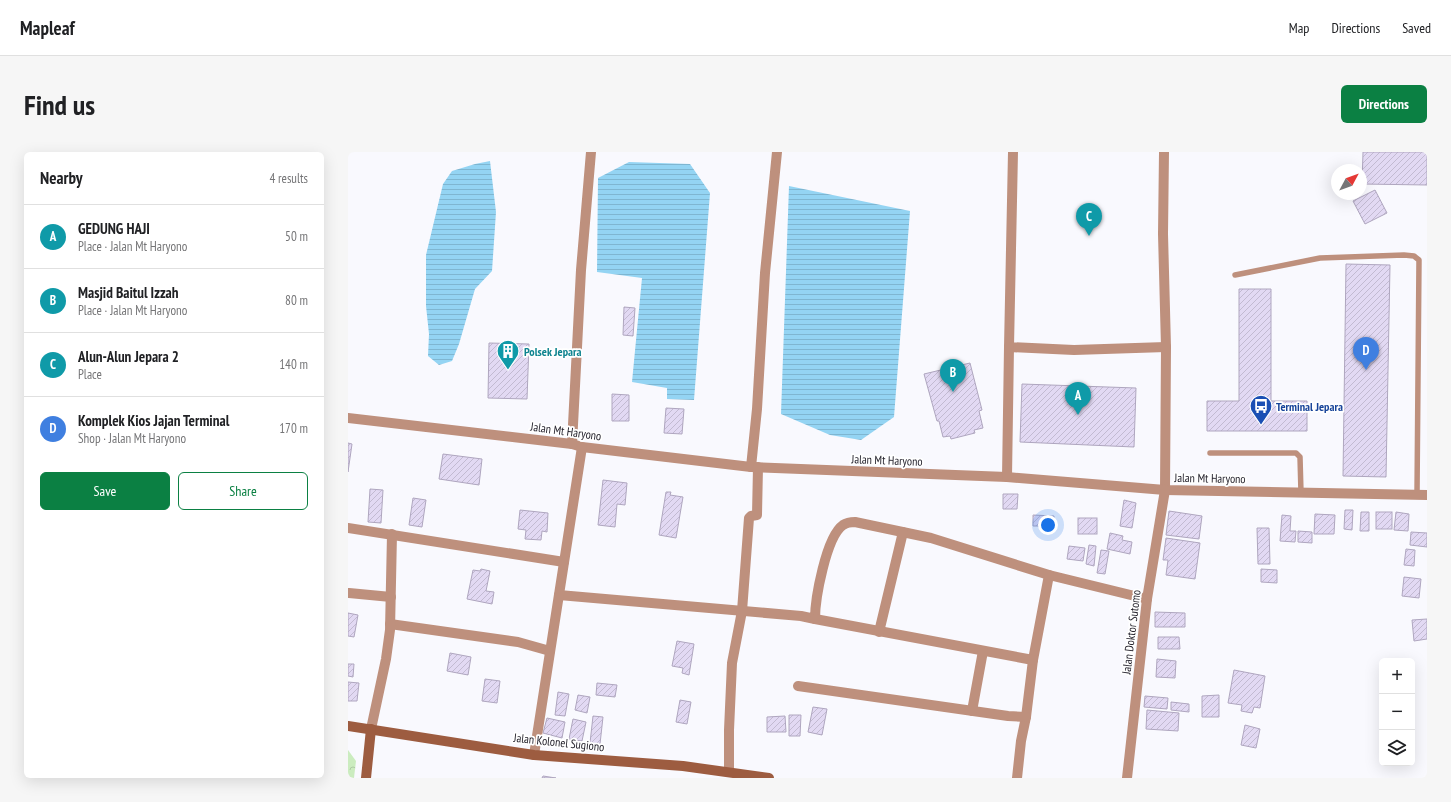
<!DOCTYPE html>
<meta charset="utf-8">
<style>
body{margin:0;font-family:"PT Sans Narrow",sans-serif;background:#f6f6f6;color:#202124}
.controls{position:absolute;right:12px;bottom:12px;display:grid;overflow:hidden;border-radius:6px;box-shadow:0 4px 16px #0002}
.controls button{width:36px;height:36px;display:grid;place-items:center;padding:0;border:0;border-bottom:1px solid #e0e0e0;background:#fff;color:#202124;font:20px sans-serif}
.compass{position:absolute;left:983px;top:12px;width:36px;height:36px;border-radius:50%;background:#fff;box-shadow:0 4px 16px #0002;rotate:49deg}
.you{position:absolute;left:700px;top:373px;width:14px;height:14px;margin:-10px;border:3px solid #fff;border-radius:50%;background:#1a73e8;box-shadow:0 0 0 6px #1a73e833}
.badge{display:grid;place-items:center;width:26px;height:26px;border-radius:50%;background:#0b8043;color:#fff;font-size:13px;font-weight:700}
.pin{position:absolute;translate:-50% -33px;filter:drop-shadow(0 1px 2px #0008)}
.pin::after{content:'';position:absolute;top:21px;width:14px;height:12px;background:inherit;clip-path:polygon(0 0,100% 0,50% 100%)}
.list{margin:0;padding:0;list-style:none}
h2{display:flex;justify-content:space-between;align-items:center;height:52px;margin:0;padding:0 16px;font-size:17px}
h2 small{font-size:13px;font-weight:400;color:#757577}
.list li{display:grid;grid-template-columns:26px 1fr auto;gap:12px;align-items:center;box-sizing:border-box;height:64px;padding:0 16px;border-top:1px solid #e0e0e0}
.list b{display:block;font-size:15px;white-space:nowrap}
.list p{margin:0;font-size:13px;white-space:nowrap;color:#757577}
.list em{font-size:13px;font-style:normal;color:#757577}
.actions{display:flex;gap:8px;padding:12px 16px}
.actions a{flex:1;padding:9px 0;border:1px solid #0b8043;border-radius:6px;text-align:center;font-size:14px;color:#0b8043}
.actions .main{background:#0b8043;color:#fff}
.icon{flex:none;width:22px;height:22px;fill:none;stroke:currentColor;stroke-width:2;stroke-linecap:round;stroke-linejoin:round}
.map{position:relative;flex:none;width:1079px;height:626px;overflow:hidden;border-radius:6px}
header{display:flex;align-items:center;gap:24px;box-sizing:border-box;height:56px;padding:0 20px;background:#fff;border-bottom:1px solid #e0e0e0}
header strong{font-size:19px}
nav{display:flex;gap:22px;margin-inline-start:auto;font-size:14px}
.intro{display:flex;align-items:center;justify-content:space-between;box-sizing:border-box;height:96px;padding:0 24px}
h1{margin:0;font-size:28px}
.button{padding:10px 18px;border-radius:6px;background:#0b8043;color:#fff;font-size:14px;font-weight:700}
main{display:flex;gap:24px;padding:0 24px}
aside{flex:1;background:#fff;border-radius:6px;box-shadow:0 4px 16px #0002}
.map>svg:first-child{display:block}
</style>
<header>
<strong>Mapleaf</strong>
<nav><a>Map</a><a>Directions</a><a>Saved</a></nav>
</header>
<div class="intro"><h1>Find us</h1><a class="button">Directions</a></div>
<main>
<aside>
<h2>Nearby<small>4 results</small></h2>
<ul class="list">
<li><span class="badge" style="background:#0f9aa8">A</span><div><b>GEDUNG HAJI</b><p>Place · Jalan Mt Haryono</p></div><em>50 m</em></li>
<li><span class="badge" style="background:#0f9aa8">B</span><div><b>Masjid Baitul Izzah</b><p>Place · Jalan Mt Haryono</p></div><em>80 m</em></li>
<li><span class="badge" style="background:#0f9aa8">C</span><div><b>Alun-Alun Jepara 2</b><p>Place</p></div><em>140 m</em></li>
<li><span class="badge" style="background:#3f7fe0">D</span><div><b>Komplek Kios Jajan Terminal</b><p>Shop · Jalan Mt Haryono</p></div><em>170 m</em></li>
</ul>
<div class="actions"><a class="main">Save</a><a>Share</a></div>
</aside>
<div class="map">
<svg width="1079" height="626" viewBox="0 0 1079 626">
<defs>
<pattern id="park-crowns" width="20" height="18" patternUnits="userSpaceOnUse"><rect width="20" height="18" fill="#cbecbf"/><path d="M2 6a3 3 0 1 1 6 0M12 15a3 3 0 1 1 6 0" fill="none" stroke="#aecaa4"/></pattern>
<pattern id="water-rules" width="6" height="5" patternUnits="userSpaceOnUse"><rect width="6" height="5" fill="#94d4f3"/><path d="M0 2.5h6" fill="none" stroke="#7fb6d1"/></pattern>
<pattern id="building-hatch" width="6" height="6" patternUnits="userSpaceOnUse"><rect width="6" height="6" fill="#e2d9f3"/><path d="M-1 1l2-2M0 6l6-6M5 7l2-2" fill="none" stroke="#c2bad1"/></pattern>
</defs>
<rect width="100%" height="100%" fill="#f9f9fe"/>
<polygon fill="url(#park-crowns)" points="0,598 8,609 6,626 0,626"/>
<g fill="url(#water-rules)">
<polygon points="142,9 148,60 144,119 127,137 111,192 104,209 91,213 80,204 81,182 78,154 78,103 95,32 104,19 127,12"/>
<polygon points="281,10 342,12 362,41 346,248 319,247 319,236 284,230 294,126 249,120 250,26"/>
<polygon points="441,34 562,59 546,265 513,288 482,283 433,262"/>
</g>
<g fill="url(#building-hatch)" stroke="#afa6bf">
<polygon points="1015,0 1079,0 1079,33 1014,32"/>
<polygon points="1027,38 1039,61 1017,72 1005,49"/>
<polygon points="998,112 1042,113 1038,325 995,324"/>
<polygon points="891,137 923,137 923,249 959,249 959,279 859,279 859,249 891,249"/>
<polygon points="276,155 287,156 285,184 275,183"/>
<polygon points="141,191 181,192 179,247 140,246"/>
<polygon points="622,211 634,258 631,259 635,276 626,278 627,281 603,287 602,284 595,285 591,269 589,269 576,222"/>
<polygon points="674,232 788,236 786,295 672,290"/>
<polygon points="264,242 281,243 281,269 264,269"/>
<polygon points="318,256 336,257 334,282 316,281"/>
<polygon points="0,291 4,292 0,320"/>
<polygon points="95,302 134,307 131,333 91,327"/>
<polygon points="255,328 279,331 277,353 269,352 267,375 250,373"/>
<polygon points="22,337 35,338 33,371 20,370"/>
<polygon points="318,340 323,340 322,343 335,345 328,386 311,383"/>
<polygon points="655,342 670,342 669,357 655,357"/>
<polygon points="65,346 78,348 74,375 61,373"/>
<polygon points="776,348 788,351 784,376 772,374"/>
<polygon points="172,358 200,361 199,380 194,379 193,388 177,387 178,378 170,377"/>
<polygon points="997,358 1005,358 1004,378 996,377"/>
<polygon points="821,359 854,364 851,387 818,383"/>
<polygon points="1013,360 1021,360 1021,379 1012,379"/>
<rect x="1028" y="360" width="16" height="17"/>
<polygon points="1048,360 1061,362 1060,379 1046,378"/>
<polygon points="967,362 987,363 986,382 966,382"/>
<polygon points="685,363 706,364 706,374 685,374"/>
<polygon points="934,363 943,364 942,379 948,379 947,390 932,389"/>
<rect x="730" y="366" width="19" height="16"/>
<polygon points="909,376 921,376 922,412 910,412"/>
<polygon points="950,379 964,380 964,391 950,390"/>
<polygon points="1063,380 1079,381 1079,395 1062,393"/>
<polygon points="762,381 775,384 774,388 784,390 782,402 759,397"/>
<polygon points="818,386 852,391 847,427 818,423 820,408 815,408"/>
<polygon points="741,393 748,394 746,414 738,412"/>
<polygon points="721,394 737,396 735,409 719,407"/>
<polygon points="1058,397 1067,398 1066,414 1056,413"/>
<polygon points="753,398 761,399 757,422 749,421"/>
<polygon points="133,417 142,419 138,439 146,440 144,452 119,447 125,418 132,419"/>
<polygon points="913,417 929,418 929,431 913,430"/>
<polygon points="1056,425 1073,427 1071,446 1054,444"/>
<polygon points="807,460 837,461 837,475 807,475"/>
<polygon points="0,461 10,463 6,485 0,484"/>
<polygon points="1079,467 1079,487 1066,489 1064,468"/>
<polygon points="810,485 831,485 832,497 810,497"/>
<polygon points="329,489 346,492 341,523 334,521 335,516 324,514"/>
<polygon points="102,501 123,505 120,523 99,519"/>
<polygon points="809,507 828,509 827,526 808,525"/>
<polygon points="0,512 6,512 5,525 0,524"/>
<polygon points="886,518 917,524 912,556 906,555 904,561 893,559 894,553 880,551"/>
<polygon points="137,527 152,529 149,551 134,549"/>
<polygon points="0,530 11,531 9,549 0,549"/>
<polygon points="249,531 269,533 267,545 248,543"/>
<polygon points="210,540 221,542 217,564 207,563"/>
<polygon points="230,543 242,545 239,561 227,558"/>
<polygon points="871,543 871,565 854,565 854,544"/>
<polygon points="797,544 820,546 819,557 796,555"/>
<polygon points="332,548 343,550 339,572 328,570"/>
<polygon points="823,550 841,552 841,560 823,558"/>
<polygon points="465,555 479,557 474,583 460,580"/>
<polygon points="799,558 831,561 830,579 798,577"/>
<polygon points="441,563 453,563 452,584 441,584"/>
<polygon points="245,564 255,565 252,592 242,591"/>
<polygon points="437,564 438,580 419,580 419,565"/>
<polygon points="199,566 217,570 214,586 195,581"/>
<polygon points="225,567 238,570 234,589 221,587"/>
<polygon points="897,573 912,577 908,596 893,593"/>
<polygon points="195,624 208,626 194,626"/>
</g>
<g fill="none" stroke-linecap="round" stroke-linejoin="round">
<g stroke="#be907d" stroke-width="5.5">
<polyline points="887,123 972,106 1056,103 1066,104 1071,108 1069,342"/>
<polyline points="862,301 948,301 952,305 953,341"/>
</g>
<g stroke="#be907d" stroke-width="10">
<polyline points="665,0 661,195 726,198 818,195"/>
<polyline points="816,0 815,82 818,195 817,338"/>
<polyline points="0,266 224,292 234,295 403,315 659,325 817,338 1079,343"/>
<polyline points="224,292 233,118 243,0"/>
<polyline points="403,315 409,257 417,121 429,0"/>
<polyline points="659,325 661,195"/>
<polyline points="0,376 216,410"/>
<polyline points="701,423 799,447"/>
<polyline points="1,441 43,445"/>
<path d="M211 443 453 464 467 467C467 447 478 385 495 373 498 371 503 370 507 370L583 386 701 423 685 508 678 565 673 589 669 626"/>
<polyline points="467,467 685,508"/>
<polyline points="42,472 170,490 202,499"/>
<polyline points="531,480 555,380"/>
<polyline points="450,534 660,564 678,565"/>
<polyline points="624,559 635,499"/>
<polyline points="23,577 38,507 42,478 44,382"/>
<polyline points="186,603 234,295"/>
<polyline points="381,620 381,578 384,511 394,459 401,366 403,364 409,363 410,315"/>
</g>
<polyline stroke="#be907d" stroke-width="10" points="779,626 799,447 817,338"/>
<g stroke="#9d5c40" stroke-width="10">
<polyline points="0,574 186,603 335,614 421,626"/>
<polyline points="18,626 23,577"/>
</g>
</g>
<defs>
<g id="building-pin" transform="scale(1.15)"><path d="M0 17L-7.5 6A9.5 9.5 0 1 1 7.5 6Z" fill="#0f9aa8" stroke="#fff"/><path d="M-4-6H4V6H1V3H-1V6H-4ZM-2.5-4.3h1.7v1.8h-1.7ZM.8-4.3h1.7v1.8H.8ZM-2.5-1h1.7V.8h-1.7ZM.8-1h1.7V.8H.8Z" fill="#fff"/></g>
<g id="bus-pin" transform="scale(1.15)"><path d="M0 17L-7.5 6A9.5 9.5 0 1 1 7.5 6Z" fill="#1a4fb4" stroke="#fff"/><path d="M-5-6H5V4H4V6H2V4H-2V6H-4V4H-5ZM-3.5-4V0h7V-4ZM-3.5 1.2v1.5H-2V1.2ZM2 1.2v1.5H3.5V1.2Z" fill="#fff"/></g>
</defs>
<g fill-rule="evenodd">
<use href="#building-pin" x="160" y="199"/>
<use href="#bus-pin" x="913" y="254"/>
</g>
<g text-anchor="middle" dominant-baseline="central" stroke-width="3.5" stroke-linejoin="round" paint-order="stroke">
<g font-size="12" font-weight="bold" fill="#0d838f" stroke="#fff" text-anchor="start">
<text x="176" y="199">Polsek Jepara</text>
</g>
<g font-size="12" font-weight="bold" fill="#164399" stroke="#fff" text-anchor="start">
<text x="928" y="254">Terminal Jepara</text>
</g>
<g font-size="12" fill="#25232d" stroke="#fff">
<text transform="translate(218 279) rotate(8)">Jalan Mt Haryono</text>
<text transform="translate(539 308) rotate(2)">Jalan Mt Haryono</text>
<text transform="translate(862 326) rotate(1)">Jalan Mt Haryono</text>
<text transform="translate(783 480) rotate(-83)">Jalan Doktor Sutomo</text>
<text transform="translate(211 590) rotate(6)">Jalan Kolonel Sugiono</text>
</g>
</g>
</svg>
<div class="controls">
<button>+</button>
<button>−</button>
<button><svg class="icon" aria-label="layers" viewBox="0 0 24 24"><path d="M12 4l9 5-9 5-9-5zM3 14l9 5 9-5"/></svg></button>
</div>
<svg class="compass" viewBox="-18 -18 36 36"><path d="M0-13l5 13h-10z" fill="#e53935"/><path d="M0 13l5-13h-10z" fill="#757577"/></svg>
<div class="you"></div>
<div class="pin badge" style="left:730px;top:263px;background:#0f9aa8">A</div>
<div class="pin badge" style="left:605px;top:240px;background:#0f9aa8">B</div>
<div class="pin badge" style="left:741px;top:84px;background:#0f9aa8">C</div>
<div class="pin badge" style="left:1018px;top:218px;background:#3f7fe0">D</div>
</div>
</main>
